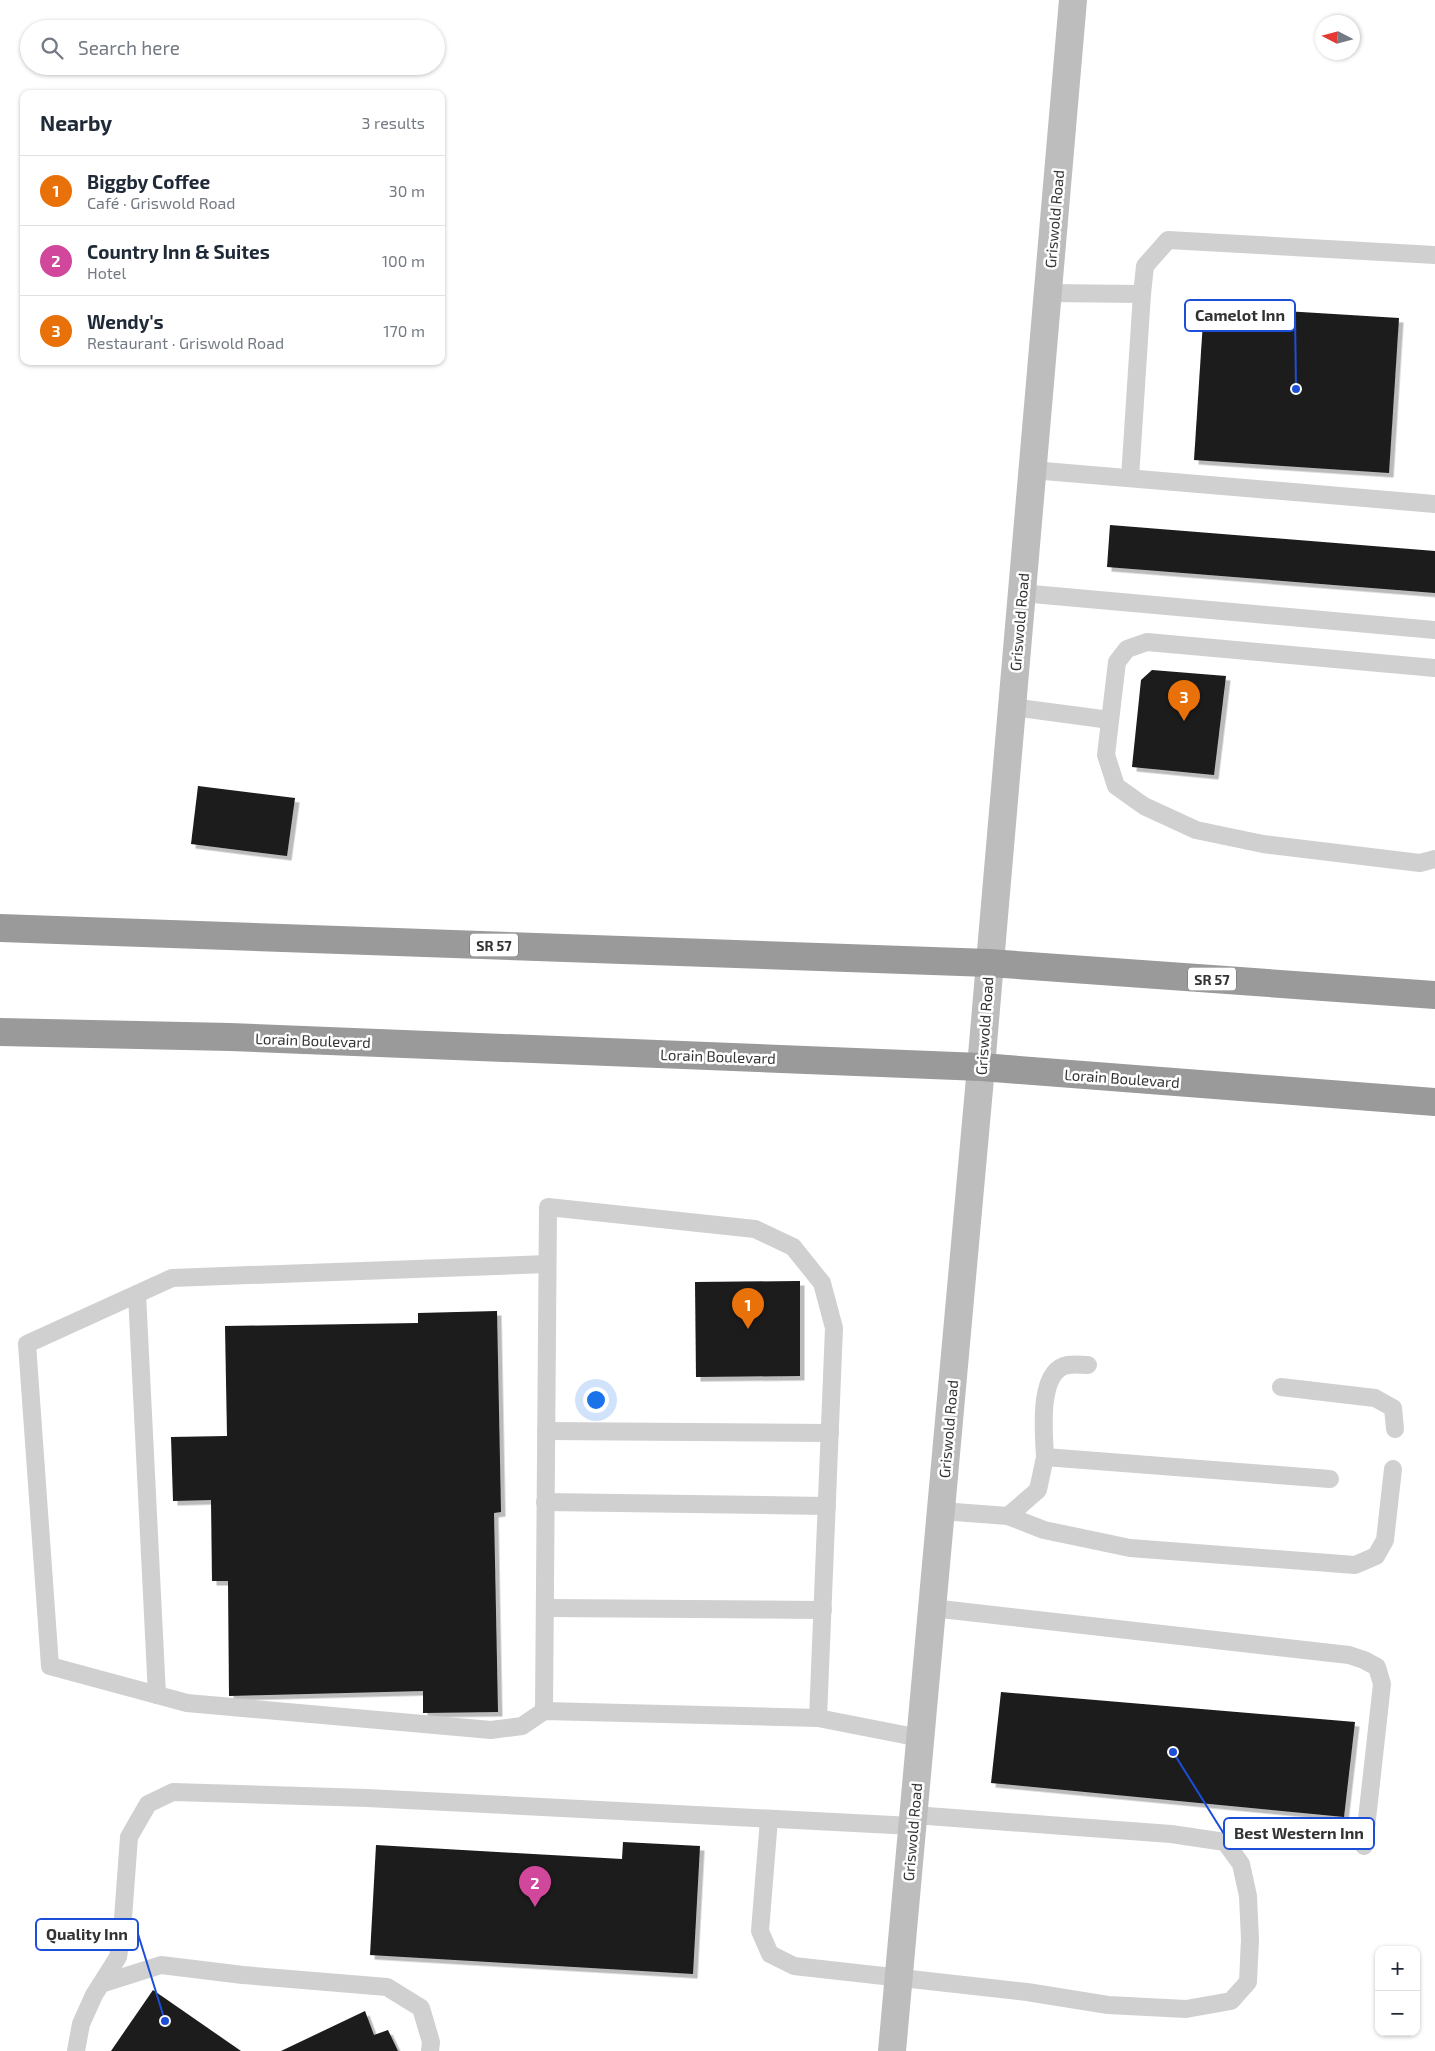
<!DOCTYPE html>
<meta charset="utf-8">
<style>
body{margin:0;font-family:"Exo 2",sans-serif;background:#f6f6f7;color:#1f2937}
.controls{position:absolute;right:15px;bottom:15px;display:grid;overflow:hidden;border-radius:10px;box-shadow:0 1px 4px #0004}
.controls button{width:45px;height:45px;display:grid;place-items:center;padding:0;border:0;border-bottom:1px solid #e0e1e3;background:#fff;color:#1f2937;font:25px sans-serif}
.compass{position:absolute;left:1315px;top:15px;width:45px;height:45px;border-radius:50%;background:#fff;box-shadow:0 1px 4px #0004;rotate:276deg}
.you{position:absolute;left:595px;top:1399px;width:18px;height:18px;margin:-12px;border:4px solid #fff;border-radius:50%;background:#1a73e8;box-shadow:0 0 0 8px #1a73e833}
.badge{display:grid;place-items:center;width:32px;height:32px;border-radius:50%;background:#ea580c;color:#fff;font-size:16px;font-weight:700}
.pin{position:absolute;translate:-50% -41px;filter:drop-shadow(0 1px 2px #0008)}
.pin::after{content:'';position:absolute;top:26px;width:18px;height:15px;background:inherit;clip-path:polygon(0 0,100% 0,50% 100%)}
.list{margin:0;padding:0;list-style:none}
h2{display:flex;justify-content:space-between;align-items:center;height:65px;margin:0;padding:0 20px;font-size:21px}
h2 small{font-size:16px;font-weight:400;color:#747a83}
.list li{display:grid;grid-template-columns:32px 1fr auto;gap:15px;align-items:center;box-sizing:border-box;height:70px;padding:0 20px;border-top:1px solid #e0e1e3}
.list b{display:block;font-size:19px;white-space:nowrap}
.list p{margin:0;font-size:16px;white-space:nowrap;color:#747a83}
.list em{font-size:16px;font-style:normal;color:#747a83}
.icon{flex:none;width:28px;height:28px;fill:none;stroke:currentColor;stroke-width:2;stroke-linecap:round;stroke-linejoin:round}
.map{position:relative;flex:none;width:1435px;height:2051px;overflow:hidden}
.search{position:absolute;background:#fff;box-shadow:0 1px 4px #0004;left:20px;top:20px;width:425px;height:55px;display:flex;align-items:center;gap:12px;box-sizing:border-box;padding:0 18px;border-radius:28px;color:#747a83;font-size:19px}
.panel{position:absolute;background:#fff;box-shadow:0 1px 4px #0004;left:20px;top:90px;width:425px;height:275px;border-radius:10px}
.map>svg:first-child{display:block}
</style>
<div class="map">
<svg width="1435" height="2051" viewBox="0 0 1435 2051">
<defs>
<filter id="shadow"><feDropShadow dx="4.5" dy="4.5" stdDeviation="0" flood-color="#0004"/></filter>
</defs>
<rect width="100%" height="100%" fill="#fff"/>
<g fill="#1a1a1a" filter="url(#shadow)">
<polygon points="1204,306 1399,318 1389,473 1194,460"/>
<polygon points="1110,525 1435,551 1435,593 1107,567"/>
<polygon points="1152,670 1226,676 1214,775 1132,767 1141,680"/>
<polygon points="198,786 295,798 287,856 191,844"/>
<polygon points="800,1281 800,1376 696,1377 695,1282"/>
<polygon points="497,1311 501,1512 494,1513 498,1712 423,1713 423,1691 229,1696 228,1581 212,1581 211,1500 173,1501 171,1437 227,1436 225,1326 418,1323 418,1313"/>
<polygon points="1001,1692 1355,1722 1344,1817 991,1783"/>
<polygon points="623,1842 700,1846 693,1974 370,1955 376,1845 622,1859"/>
<polygon points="153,1990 241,2051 111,2051"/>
<polygon points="365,2011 374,2035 388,2030 398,2051 281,2051"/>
</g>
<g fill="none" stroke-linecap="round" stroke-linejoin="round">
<g stroke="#d0d0d0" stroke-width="18">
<polyline points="1047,293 1142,294 1145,266 1168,240 1435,255"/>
<polyline points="1032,470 1435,504"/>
<polyline points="1130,478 1142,294"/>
<polyline points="1021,593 1435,630"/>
<polyline points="1435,668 1147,642 1127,649 1117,662 1106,755 1116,786 1144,806 1196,830 1263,844 1420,863 1435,859"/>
<polyline points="1012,707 1110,720"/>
<polyline points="547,1264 172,1278 27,1344 50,1666 187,1703 491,1730 522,1726 544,1711 818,1718 920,1738"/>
<polyline points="137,1294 157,1695"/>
<polyline points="1281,1387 1375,1398 1393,1408 1395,1429"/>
<polyline points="546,1431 830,1433"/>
<path d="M1045 1457C1044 1434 1037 1370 1068 1365 1074 1364 1082 1365 1088 1365"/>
<polyline points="545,1502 827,1506"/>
<polyline points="941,1511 1008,1516 1038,1490 1045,1457 1330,1479"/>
<polyline points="1008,1516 1044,1530 1130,1548 1355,1565 1376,1556 1385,1540 1393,1469"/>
<polyline points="545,1608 823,1610"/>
<polyline points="932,1608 1349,1655 1364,1660 1377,1667 1382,1684 1364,1846"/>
<polyline points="544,1711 548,1207 755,1229 793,1247 822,1283 834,1328 818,1718"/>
<polyline points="769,1819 760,1931 770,1954 794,1966 1027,1992 1108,2005 1186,2009 1231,2001 1248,1982 1250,1939 1248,1896 1241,1864 1225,1842 1171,1834 914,1815"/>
<polyline points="101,1984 161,1965 243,1975 387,1987 421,2008 431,2042 430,2051"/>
<polyline points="76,2051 81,2024 94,1995 118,1957 122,1932 129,1837 148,1804 173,1792 367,1798 912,1826"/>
</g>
<polyline stroke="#bdbdbd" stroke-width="28" points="892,2051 981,1067 1073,0"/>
<g stroke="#9a9a9a" stroke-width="28">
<polyline points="0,928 989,963 1435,995"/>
<polyline points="0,1032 230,1037 981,1067 1435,1102"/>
</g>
</g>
<g text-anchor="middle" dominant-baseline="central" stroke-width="5" stroke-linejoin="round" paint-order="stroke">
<g fill="#fff" stroke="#707070" stroke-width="1">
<rect x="470" y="933.5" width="48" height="23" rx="4"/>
<rect x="1188" y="967.5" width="48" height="23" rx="4"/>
</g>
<g font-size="14" font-weight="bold" fill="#333">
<text x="494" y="945">SR 57</text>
<text x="1212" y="979">SR 57</text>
</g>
<g font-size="15" fill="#333" stroke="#fff">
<text transform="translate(1054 219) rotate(-85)">Griswold Road</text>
<text transform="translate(1019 622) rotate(-85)">Griswold Road</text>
<text transform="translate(984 1026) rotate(-86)">Griswold Road</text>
<text transform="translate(313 1040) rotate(2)">Lorain Boulevard</text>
<text transform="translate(718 1056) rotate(2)">Lorain Boulevard</text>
<text transform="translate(1122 1078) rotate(4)">Lorain Boulevard</text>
<text transform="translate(948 1429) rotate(-85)">Griswold Road</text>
<text transform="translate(912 1832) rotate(-85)">Griswold Road</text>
</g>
</g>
<path fill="none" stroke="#1d4ed8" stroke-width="2" d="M1296 389L1295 315M1173 1752L1224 1834M165 2021L138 1934"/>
<g fill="#1d4ed8" stroke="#fff" stroke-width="2">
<circle cx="1296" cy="389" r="5"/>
<circle cx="1173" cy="1752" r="5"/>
<circle cx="165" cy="2021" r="5"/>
</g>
<g fill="#fff" stroke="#1d4ed8" stroke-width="2">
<rect x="1185" y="300" width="110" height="31" rx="5"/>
<rect x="1224" y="1818" width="150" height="31" rx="5"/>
<rect x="36" y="1919" width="102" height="31" rx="5"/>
</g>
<g font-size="16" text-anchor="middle" font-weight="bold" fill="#333">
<text x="1240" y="321">Camelot Inn</text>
<text x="1299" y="1839">Best Western Inn</text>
<text x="87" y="1940">Quality Inn</text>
</g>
</svg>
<div class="controls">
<button>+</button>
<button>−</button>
</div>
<svg class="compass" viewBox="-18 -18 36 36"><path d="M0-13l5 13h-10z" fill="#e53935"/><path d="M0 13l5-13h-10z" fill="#747a83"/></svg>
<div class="you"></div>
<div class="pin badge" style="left:748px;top:1329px;background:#e8710a">1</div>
<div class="pin badge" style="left:535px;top:1907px;background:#d1479c">2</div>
<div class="pin badge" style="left:1184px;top:721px;background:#e8710a">3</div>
<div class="search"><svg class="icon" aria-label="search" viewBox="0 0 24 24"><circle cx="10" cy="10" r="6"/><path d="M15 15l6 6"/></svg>Search here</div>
<section class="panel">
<h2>Nearby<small>3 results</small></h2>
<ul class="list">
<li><span class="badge" style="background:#e8710a">1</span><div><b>Biggby Coffee</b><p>Café · Griswold Road</p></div><em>30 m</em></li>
<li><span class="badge" style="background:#d1479c">2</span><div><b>Country Inn &amp; Suites</b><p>Hotel</p></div><em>100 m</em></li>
<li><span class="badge" style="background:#e8710a">3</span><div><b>Wendy's</b><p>Restaurant · Griswold Road</p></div><em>170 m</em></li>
</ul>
</section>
</div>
